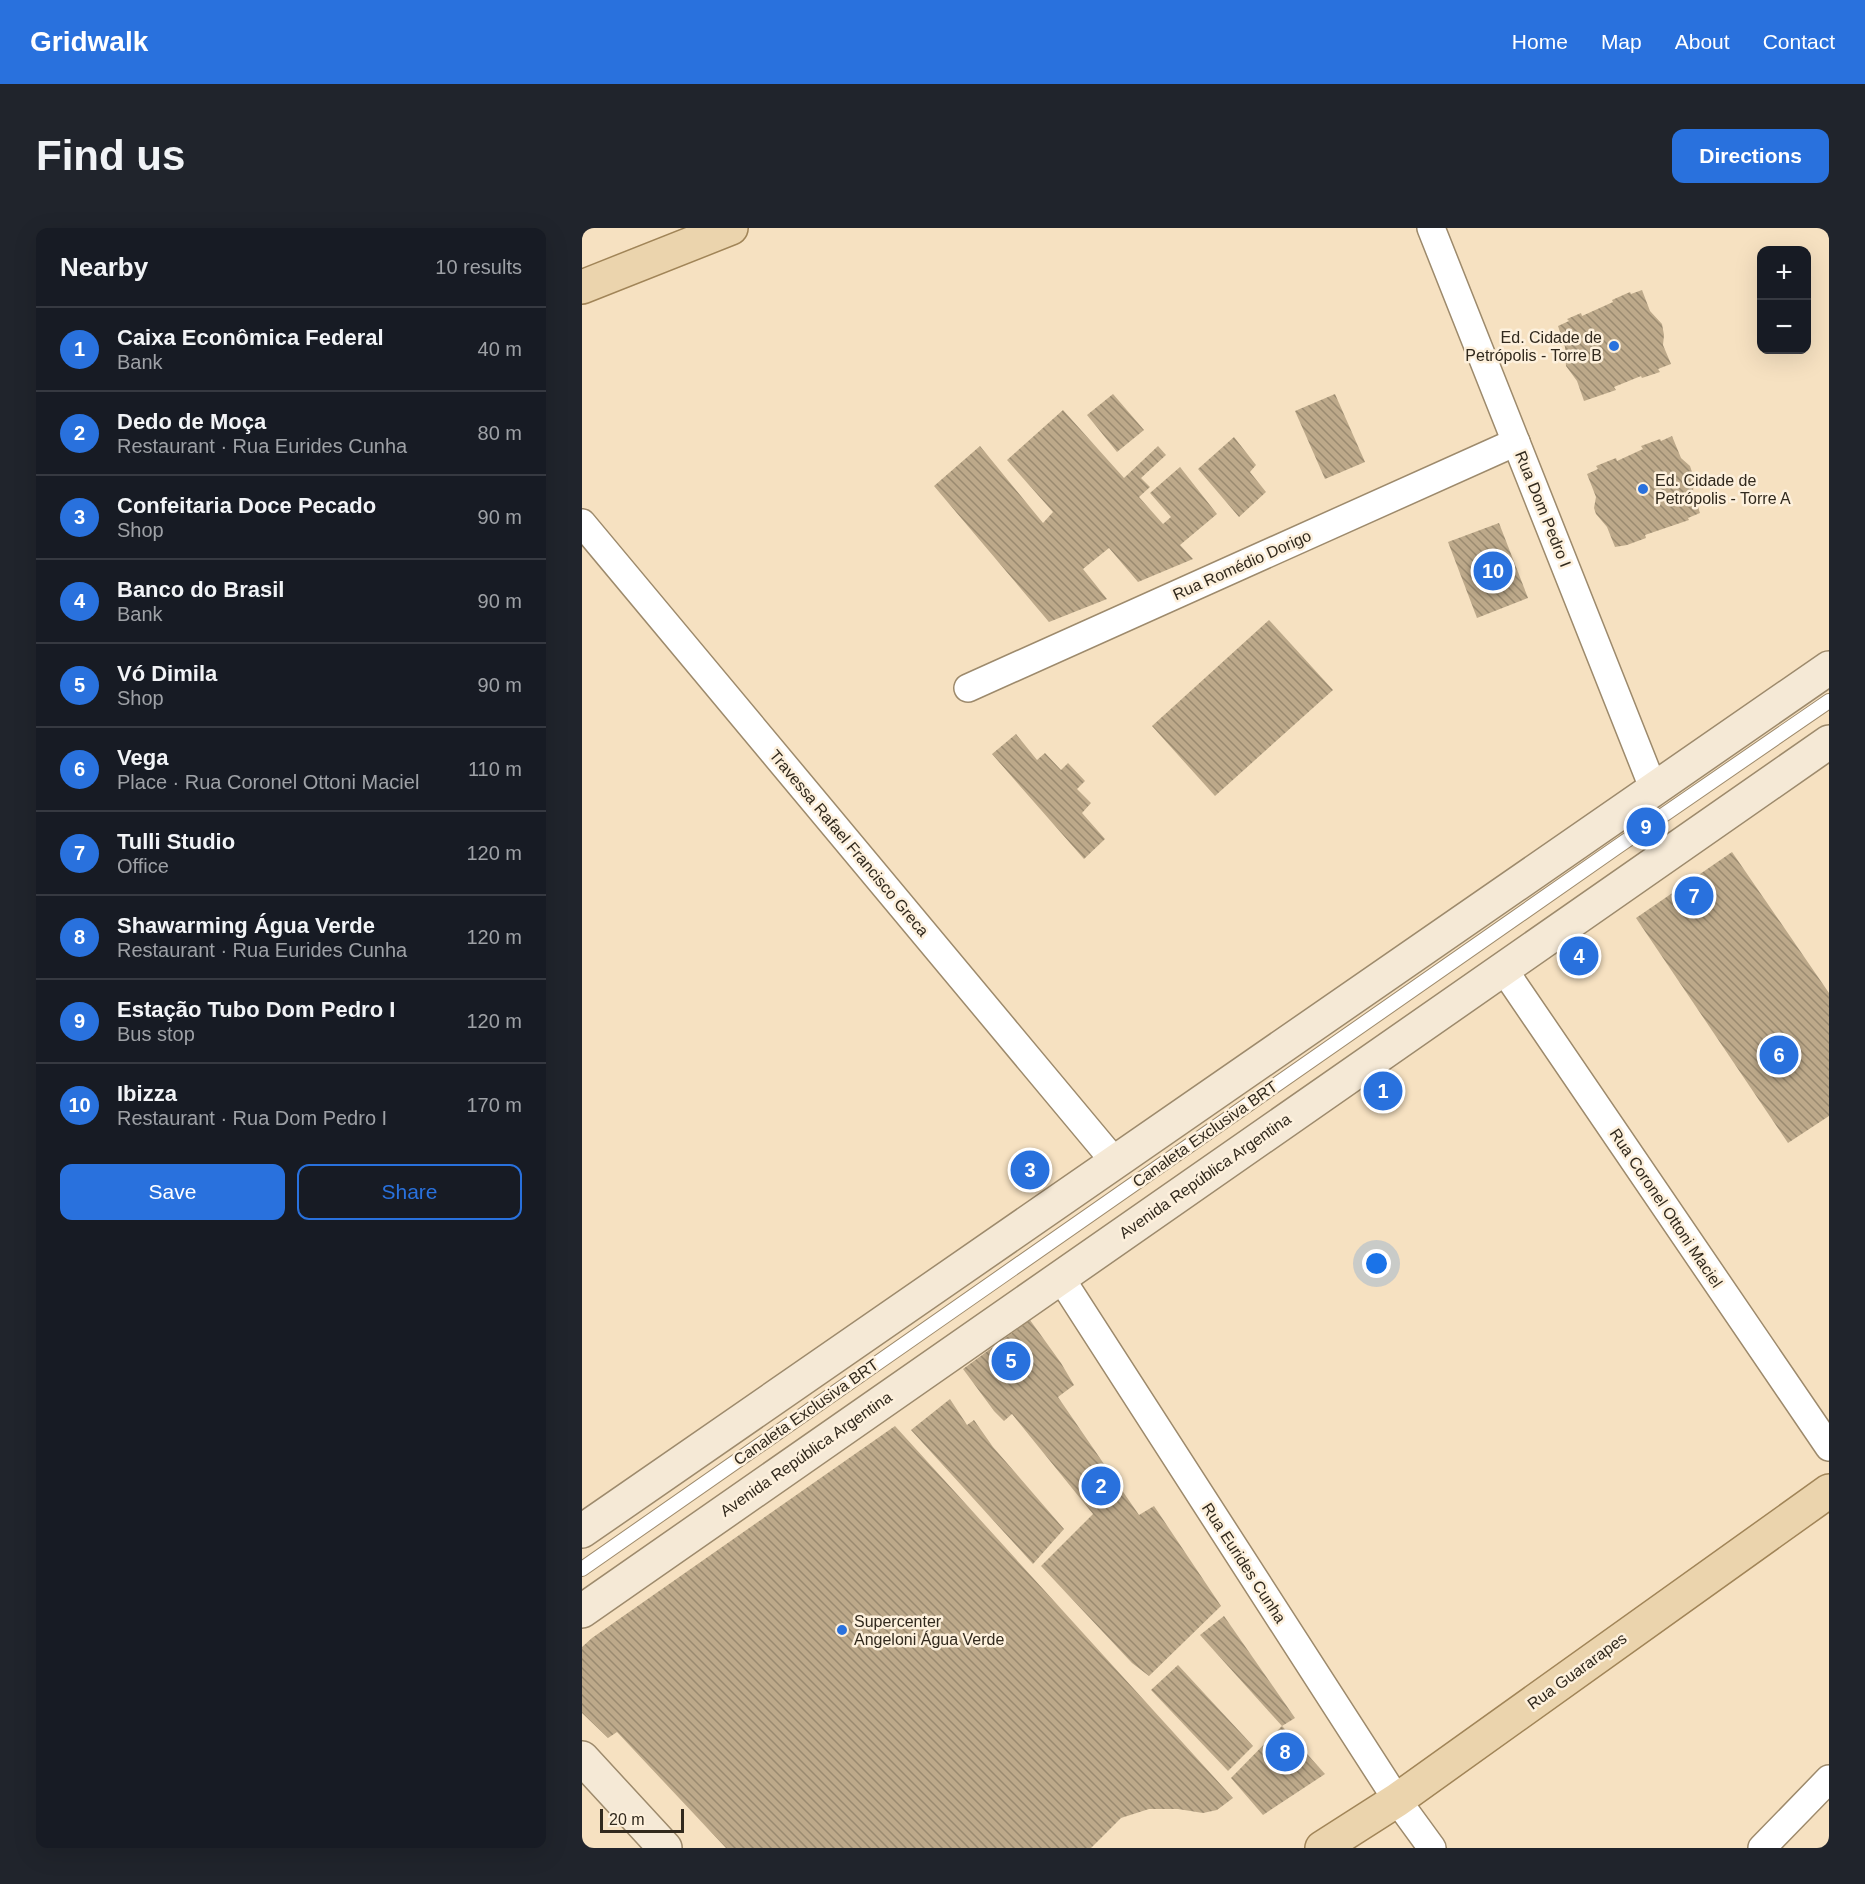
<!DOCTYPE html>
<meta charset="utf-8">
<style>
body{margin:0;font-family:Arial,sans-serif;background:#20242c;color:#f1f3f6}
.controls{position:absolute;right:18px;top:18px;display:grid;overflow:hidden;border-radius:12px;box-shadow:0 6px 24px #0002}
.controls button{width:54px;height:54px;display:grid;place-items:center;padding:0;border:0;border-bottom:2px solid #363941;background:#171b24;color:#f1f3f6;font:30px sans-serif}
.scale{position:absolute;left:18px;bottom:15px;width:84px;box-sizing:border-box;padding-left:6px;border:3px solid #31291d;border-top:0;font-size:16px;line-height:21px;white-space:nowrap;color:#31291d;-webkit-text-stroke:4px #fdf0dc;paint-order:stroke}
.you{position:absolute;left:795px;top:1036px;width:21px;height:21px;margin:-15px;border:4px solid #fff;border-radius:50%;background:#1a73e8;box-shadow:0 0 0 9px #1a73e833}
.badge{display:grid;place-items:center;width:39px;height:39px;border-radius:50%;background:#2971dd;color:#fff;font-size:20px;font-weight:700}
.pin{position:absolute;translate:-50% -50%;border:3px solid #fff;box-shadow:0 2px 6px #0006}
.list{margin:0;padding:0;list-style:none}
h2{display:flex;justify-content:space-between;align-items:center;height:78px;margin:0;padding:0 24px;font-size:26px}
h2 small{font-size:20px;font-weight:400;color:#9ea1a6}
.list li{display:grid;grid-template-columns:39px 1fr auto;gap:18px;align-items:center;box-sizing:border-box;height:84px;padding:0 24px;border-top:2px solid #363941}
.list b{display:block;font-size:22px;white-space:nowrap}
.list p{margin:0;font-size:20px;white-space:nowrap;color:#9ea1a6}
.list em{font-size:20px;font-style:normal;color:#9ea1a6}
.actions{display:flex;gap:12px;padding:18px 24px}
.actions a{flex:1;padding:14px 0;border:2px solid #2971dd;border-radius:12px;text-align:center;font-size:21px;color:#2971dd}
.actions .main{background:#2971dd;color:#fff}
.map{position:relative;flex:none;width:1247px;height:1620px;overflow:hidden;border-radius:12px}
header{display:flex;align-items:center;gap:36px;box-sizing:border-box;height:84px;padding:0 30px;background:#2971dd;color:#fff}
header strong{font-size:28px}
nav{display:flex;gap:33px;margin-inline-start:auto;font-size:21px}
.intro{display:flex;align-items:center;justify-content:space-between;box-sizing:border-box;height:144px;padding:0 36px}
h1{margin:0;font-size:42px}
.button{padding:15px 27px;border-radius:12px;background:#2971dd;color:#fff;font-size:21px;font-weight:700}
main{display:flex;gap:36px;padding:0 36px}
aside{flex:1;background:#171b24;border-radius:12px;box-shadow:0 6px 24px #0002}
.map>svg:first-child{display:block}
</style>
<header>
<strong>Gridwalk</strong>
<nav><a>Home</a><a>Map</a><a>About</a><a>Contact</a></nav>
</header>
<div class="intro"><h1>Find us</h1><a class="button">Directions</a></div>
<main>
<aside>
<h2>Nearby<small>10 results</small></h2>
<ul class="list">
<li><span class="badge">1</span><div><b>Caixa Econômica Federal</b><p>Bank</p></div><em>40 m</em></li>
<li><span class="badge">2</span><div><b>Dedo de Moça</b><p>Restaurant · Rua Eurides Cunha</p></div><em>80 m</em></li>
<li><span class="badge">3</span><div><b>Confeitaria Doce Pecado</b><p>Shop</p></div><em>90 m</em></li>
<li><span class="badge">4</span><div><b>Banco do Brasil</b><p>Bank</p></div><em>90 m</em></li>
<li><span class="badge">5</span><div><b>Vó Dimila</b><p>Shop</p></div><em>90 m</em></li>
<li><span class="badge">6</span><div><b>Vega</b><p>Place · Rua Coronel Ottoni Maciel</p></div><em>110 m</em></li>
<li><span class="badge">7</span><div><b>Tulli Studio</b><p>Office</p></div><em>120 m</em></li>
<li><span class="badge">8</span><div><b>Shawarming Água Verde</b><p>Restaurant · Rua Eurides Cunha</p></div><em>120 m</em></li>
<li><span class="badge">9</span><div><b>Estação Tubo Dom Pedro I</b><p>Bus stop</p></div><em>120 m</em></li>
<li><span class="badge">10</span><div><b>Ibizza</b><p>Restaurant · Rua Dom Pedro I</p></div><em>170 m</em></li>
</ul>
<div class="actions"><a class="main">Save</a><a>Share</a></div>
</aside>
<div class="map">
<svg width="1247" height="1620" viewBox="0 0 1247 1620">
<defs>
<pattern id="building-back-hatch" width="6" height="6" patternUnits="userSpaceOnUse" patternTransform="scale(1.5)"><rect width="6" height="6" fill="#bda98a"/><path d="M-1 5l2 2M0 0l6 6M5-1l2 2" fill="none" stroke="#9a8a70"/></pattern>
</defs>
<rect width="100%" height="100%" fill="#f6e1c1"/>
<g fill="url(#building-back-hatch)">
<polygon points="1060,62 1068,83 1080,96 1082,107 1081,117 1089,136 1076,141 1078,144 1060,150 1059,148 1032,159 1034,162 1002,173 995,153 984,138 983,119 976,98 987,93 985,91 999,85 1000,88 1031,74 1030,72 1048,64 1049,66"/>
<polygon points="531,166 562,202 535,224 505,187"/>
<polygon points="753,166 783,234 743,251 713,183"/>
<polygon points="481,182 542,250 576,218 584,227 559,250 568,259 557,269 581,296 589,289 568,265 598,239 635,286 598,317 611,331 556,354 527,320 501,341 525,371 467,394 352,258 398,218 461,295 471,284 425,232"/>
<polygon points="1090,208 1099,230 1108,238 1110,244 1112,251 1111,264 1118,285 1106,290 1107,292 1063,307 1064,310 1045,317 1033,319 1025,299 1014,286 1012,280 1014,269 1005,246 1016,241 1014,238 1034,230 1035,233 1061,221 1059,218 1078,211 1079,213"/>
<polygon points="652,209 674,237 668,244 684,264 657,289 616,241"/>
<polygon points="917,295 946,370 895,390 866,314"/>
<polygon points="687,392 751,462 633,568 570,498"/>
<polygon points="434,506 455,532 463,525 479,542 486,535 503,553 495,561 509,575 500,585 523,611 502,631 410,526"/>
<polygon points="1150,624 1247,765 1247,888 1206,915 1054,690"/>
<polygon points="448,1092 479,1135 492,1157 476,1169 557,1287 572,1278 639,1378 567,1448 550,1435 459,1338 511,1286 430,1186 422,1193 412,1183 381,1141"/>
<polygon points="368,1171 385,1197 392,1192 411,1219 482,1301 451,1336 329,1202"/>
<polygon points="313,1198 651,1570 635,1582 621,1585 596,1581 567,1581 539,1590 509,1620 144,1620 35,1504 26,1510 0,1485 0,1419 10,1410"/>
<polygon points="642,1388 713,1490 700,1498 618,1407"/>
<polygon points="596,1437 671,1518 646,1543 569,1462"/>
<polygon points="700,1498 743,1546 681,1587 649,1550"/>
</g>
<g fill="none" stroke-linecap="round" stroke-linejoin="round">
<g stroke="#9d8a6c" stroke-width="16">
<polyline id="lane" points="0,1341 1035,619 1247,473"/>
</g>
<g stroke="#9d8a6c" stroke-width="30">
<g id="street">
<polyline points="849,0 1072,562"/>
<polyline points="0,295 533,934"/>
<polyline points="386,460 934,214"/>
<polyline points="922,742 1247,1219"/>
<polyline points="478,1049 815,1572 850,1620"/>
<polyline points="1180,1620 1247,1551"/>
</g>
</g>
<g stroke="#9d8a6c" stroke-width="36">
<g id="secondary">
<polyline points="0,1303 1247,440"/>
<polyline points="0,1383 1247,514"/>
<polyline points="0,1530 83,1620"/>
</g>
</g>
<g stroke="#a18558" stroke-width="36">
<g id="primary">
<polyline points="0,59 149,0"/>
<polyline points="740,1620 815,1572 1247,1263"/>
</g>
</g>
<use href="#lane" stroke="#fff" stroke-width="14"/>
<use href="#street" stroke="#fff" stroke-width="27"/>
<use href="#secondary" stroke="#f5e9d6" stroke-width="33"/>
<use href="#primary" stroke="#ebd4ad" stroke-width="33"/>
</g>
<g fill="#2971dd" stroke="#fdf0dc" stroke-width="2">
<circle cx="1032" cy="118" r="6"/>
<circle cx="1061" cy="261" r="6"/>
<circle cx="260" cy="1402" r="6"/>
</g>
<g text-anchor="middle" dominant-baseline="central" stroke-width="5" stroke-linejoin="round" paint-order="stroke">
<g font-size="16" fill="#31291d" stroke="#fdf0dc" text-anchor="start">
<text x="1020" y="109" text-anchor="end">Ed. Cidade de<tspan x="1020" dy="18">Petrópolis - Torre B</tspan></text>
<text x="1073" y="252">Ed. Cidade de<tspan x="1073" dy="18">Petrópolis - Torre A</tspan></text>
<text x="272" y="1393">Supercenter<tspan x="272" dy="18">Angeloni Água Verde</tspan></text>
</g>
<g font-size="16" fill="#31291d" stroke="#fdf0dc">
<text transform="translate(961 281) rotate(68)">Rua Dom Pedro I</text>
<text transform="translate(660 337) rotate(-24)">Rua Romédio Dorigo</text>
<text transform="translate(267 615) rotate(50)">Travessa Rafael Francisco Greca</text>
<text transform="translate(623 906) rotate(-35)">Canaleta Exclusiva BRT</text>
<text transform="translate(623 948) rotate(-35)">Avenida República Argentina</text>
<text transform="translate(1084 980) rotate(56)">Rua Coronel Ottoni Maciel</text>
<text transform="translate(224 1184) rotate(-35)">Canaleta Exclusiva BRT</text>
<text transform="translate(224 1226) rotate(-35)">Avenida República Argentina</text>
<text transform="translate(662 1335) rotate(57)">Rua Eurides Cunha</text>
<text transform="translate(995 1443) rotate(-36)">Rua Guararapes</text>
</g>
</g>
</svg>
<div class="controls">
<button>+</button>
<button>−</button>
</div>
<div class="scale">20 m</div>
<div class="you"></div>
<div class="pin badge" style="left:801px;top:863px">1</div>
<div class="pin badge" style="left:519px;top:1258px">2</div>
<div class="pin badge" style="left:448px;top:942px">3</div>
<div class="pin badge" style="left:997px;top:728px">4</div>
<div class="pin badge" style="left:429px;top:1133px">5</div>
<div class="pin badge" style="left:1197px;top:827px">6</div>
<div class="pin badge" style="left:1112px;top:668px">7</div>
<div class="pin badge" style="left:703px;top:1524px">8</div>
<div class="pin badge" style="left:1064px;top:599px">9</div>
<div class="pin badge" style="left:911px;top:343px">10</div>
</div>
</main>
